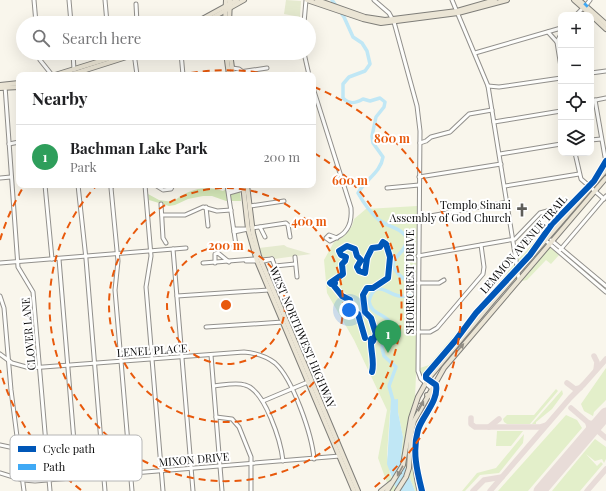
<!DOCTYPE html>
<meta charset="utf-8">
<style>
body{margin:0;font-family:"Playfair Display",serif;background:#f6f6f6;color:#202124}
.controls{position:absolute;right:12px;top:12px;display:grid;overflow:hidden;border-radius:8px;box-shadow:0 4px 16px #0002}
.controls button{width:36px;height:36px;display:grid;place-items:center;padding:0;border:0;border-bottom:1px solid #e0e0e0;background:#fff;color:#202124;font:20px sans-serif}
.you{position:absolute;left:349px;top:310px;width:14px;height:14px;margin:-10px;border:3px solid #fff;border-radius:50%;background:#1a73e8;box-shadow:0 0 0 6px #1a73e833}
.badge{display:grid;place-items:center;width:26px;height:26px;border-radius:50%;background:#2563eb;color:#fff;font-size:13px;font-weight:700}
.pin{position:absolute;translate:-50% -33px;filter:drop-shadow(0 1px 2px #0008)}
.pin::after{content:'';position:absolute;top:21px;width:14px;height:12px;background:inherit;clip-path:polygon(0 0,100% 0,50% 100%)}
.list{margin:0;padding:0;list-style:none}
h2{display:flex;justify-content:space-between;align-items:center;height:52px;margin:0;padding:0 16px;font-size:17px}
h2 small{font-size:13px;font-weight:400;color:#757577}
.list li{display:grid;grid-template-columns:26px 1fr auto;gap:12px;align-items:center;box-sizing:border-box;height:64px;padding:0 16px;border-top:1px solid #e0e0e0}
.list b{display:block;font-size:15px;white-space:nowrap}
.list p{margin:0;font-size:13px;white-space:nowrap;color:#757577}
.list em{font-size:13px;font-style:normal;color:#757577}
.icon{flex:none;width:22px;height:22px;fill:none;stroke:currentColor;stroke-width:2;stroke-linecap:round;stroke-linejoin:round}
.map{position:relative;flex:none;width:606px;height:491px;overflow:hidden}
.search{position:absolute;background:#fff;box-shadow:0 4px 16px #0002;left:16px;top:16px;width:300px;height:44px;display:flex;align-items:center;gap:10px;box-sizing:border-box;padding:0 14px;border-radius:22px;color:#757577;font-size:15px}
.panel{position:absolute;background:#fff;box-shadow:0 4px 16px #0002;left:16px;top:72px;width:300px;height:116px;border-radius:8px}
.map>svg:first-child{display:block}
</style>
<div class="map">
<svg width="606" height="491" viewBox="0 0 606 491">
<rect width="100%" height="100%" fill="#f9f6ec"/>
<g fill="#e3efca">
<polygon points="585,187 588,188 587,190 520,266 518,258 523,255 559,213"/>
<polygon points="417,206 416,375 412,466 417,491 415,491 401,457 403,437 398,412 398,400 390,411 387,455 390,474 397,491 390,491 378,458 387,410 354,340 327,293 324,260 334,242 343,237 352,226 354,219 366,209"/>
<polygon points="550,247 559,255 551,264 546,260 527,280 521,281 521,279"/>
<polygon points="516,262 516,272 427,377 421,377 420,368 429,365"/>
<polygon points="606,368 606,400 594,412 593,416 584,411 581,404"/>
<polygon points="556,389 558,391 530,424 507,424 504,422 503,419 507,415 534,415"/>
<polygon points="562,390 563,394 552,409 536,422 536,424 532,424"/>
<polygon points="566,415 577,420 582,428 528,491 498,491"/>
<polygon points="497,431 523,431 511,446 496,446"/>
<polygon points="524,434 523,443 499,473 480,475 465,491 462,491 477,473 496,468"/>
<polygon points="595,439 606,447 606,459 604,463 602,459 595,461 586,454 597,466 601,462 603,464 580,491 552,491"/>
</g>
<path fill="#d4e7b8" d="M239 185 241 201H226L212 196H203L188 199 175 205 169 206 149 200 148 194 159 200 173 202C188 189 205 185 223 191L230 186Z"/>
<g fill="#e5eacf">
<polygon points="286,0 301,1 300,17 284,14"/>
<polygon points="284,245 287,247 311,254 274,259 273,256 263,258 259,248"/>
</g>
<polygon fill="#c0e7f5" points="398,399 398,412 403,437 401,457 415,491 397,491 387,464 391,400"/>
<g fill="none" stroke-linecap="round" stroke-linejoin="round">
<path stroke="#c0e7f5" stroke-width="3.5" d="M332 0 344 17 353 37 362 43 367 51 370 64 365 71 349 77 343 84V98C349 105 356 103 363 99L370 101 380 98 385 102 384 107 376 117 372 136 373 143 383 157C381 172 365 180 358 193 363 202 371 213 379 220 388 227 402 228 407 238 406 260 375 258 409 283L410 294C393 305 377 272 369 301 371 315 384 313 390 322L383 339 382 348 384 356 396 367 389 386 394 404"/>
<g stroke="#e8dcd8" stroke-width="5.5">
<polyline points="594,356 597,362 596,370"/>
<polyline points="567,383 575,389 580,388"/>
<polyline points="571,408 606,438"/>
<polyline points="471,418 471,424 475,427 540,427 546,425"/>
<polyline points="489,427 499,419"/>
<polyline points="583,440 590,431 588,423 596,424 606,413"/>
<polyline points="473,491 484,480 502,477"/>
<polyline points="490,491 570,398 584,384 606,359"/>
<polyline points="587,491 606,469"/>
</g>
<polyline stroke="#e8dcd8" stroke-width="13" points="540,491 606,414"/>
<g stroke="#92908c" stroke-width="5">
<g id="minor">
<polyline points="34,0 36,23"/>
<polyline points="69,0 71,23"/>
<polyline points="105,0 107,23"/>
<polyline points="374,0 389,13 394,22 417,106 420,131 418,371 421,379 433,390 432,398"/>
<polyline points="452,0 488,86 519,279"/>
<polyline points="136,4 137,23"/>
<polyline points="587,4 590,0"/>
<polyline points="576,15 583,8"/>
<polyline points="304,23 306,0"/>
<polyline points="548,32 557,42"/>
<polyline points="561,34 557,42 561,67"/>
<polyline points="38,53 40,60 52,75"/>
<polyline points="73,53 74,70"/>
<polyline points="109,53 110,60"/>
<polyline points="134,53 137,75"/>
<polyline points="181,53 183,75"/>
<polyline points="304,53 309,75"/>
<polyline points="475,53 561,28"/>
<polyline points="232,68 239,69 243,72"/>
<polyline points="233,73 267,68"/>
<polyline points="591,73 606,71"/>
<polyline points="5,86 18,267 33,292 50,491"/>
<polyline points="488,86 499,87 561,78"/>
<path d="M313 88 351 208C352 220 350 231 338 237L330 241 326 238 329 235 337 238"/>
<polyline points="595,100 605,157"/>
<polyline points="591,101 606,98"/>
<polyline points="494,122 561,111"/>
<polyline points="591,140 601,139"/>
<polyline points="420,143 426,141 431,137 450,132 469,114 492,110"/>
<polyline points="9,144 19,142"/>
<polyline points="575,153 581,179 604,199"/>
<polyline points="500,154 561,144"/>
<polyline points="419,177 501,164"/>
<polyline points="0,178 11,177"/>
<polyline points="45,185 52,259"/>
<polyline points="78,185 86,259 105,491"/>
<polyline points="113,185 111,188 118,261 115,290 132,491"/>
<polyline points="145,185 151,256 146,287 163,491"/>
<polyline points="155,185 163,190 171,189 173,185"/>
<polyline points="227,185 236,245"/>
<polyline points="505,186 579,174"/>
<polyline points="387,188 419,185"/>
<polyline points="228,190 243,189"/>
<polyline points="229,193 243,189"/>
<polyline points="161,204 163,238 166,243"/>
<polyline points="250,206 284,201"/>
<polyline points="206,207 208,226"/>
<polyline points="162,215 185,215 203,207 217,211 231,210"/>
<polyline points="419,218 508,202"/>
<polyline points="260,227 265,237"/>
<polyline points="252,228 286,223 288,225 290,237"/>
<polyline points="234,229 248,229"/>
<polyline points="234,232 248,229"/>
<polyline points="545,240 606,292"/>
<polyline points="551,240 606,286"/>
<polyline points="173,249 193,491"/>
<polyline points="560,250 606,196"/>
<polyline points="418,256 515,239 540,213 558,208"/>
<polyline points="295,257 297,277"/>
<polyline points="59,259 77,478"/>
<polyline points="272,259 282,283"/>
<polyline points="261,260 264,261 272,259"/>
<polyline points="261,260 272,259"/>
<polyline points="246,261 257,261"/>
<polyline points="0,263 186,248"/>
<polyline points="203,263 254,259 257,261"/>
<polyline points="215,263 215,254 218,253 229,262"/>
<polyline points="275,266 295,264"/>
<polyline points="418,283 439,283 444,280"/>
<polyline points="0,296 4,308 11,390 24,491"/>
<polyline points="177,296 269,290"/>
<polyline points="206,327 283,322"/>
<polyline points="418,332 430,332 437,328 483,274 484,267 481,245"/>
<path d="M0 354 12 363 30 368 244 352C256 353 266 356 275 363 293 379 312 435 314 459"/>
<polyline points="211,355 222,491"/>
<polyline points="421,378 427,380 434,387"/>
<path d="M214 386C224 385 236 382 245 385 265 390 281 442 283 461"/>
<polyline points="263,401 308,382"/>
<polyline points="216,417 232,419 239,427 251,457 251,491"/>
<polyline points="0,445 19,449"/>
<polyline points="0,473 23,480 35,481 340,456"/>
<path d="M419 491C410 453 412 431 433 398"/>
</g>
</g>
<g stroke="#7f7e79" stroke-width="6">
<g id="major">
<polyline points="307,0 363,19 381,23 458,13 507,0"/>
<polyline points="317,0 365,17 385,20 457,11 495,0"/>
<polyline points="574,0 591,15"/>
<polyline points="579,0 606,24"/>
<polyline points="591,15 606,29"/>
<polyline points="195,23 237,0"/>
<polyline points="203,23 244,0"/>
<polyline points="225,23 226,0"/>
<polyline points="229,23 230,0"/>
<polyline points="226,53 229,75"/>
<polyline points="230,53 233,75"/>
<polyline points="55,75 126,53"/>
<polyline points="70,75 139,53"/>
<polyline points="0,85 19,83"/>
<polyline points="0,88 19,87"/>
<polyline points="243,185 248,229 257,261 354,491"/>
<polyline points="247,185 253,233 259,256 358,491"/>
<polyline points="427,395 430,395 432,398"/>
<polyline points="381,491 391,483"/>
<polyline points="387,491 403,465 411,418 418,397 428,379 492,302 606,170"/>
<polyline points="397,491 406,477 409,468 411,434 414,421 444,368 606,178"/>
</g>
</g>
<use href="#minor" stroke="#fefefc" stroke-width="3"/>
<use href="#major" stroke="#ebe5d5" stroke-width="4"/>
<polyline stroke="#3fa9f5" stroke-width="5" stroke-dasharray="10 5" stroke-linecap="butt" points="585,6 587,4"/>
<g stroke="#fff" stroke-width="8">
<g id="cycleway">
<path d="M365 338 358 314 352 310 350 300 342 296 334 286 335 283 331 284 330 283 343 274 342 264 345 261 346 257 341 255 339 251 347 246 355 249 357 256 361 260 357 267 359 271 365 273 367 258 372 248 380 247 383 242 386 244 390 257 388 278 373 288H367L363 295 365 312 371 318 376 334 373 341 371 339C370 350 375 361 372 372"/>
<path d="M422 491C417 471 412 451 418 430 422 416 439 401 436 385L426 378V375L455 341 476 313 530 255 552 224 594 181 606 161"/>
</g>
</g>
<use href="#cycleway" stroke="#0057b8" stroke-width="6"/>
</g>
<defs><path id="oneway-solid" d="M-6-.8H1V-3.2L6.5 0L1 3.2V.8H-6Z"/></defs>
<g fill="#918d84">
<use href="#oneway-solid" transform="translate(460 348) rotate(-49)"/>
<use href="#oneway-solid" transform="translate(421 406) rotate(-62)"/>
<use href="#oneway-solid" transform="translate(400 471) rotate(119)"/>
</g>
<g fill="none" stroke="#e8590c" stroke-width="2" stroke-dasharray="7 5">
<circle cx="226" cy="305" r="59"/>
<circle cx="226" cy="305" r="117"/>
<path d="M314 153A176 176 0 1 1 96 186"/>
<path d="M81 490A235 235 0 0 1 0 370M0 240A235 235 0 0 1 24 186M179 75A235 235 0 0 1 273 75M314 87A235 235 0 0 1 371 490"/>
</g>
<defs>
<g id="church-bare" transform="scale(1.08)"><path d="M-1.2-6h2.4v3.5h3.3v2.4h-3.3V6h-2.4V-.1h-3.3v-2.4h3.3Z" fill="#5e5d59" stroke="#fff" stroke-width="2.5" paint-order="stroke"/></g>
</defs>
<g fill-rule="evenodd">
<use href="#church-bare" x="522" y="210"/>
</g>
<g text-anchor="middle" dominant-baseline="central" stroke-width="4" stroke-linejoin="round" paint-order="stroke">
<g font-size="11" fill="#0a0a0a" stroke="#fff" text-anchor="end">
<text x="511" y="204">Templo Sinani<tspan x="511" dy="13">Assembly of God Church</tspan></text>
</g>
<g font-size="11" fill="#0a0a0a" stroke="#fff">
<text transform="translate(523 244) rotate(-49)">LEMMON AVENUE TRAIL</text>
<text transform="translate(409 282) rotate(-90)">SHORECREST DRIVE</text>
<text transform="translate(28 334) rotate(-95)">CLOVER LANE</text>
<text transform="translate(303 337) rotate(67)">WEST NORTHWEST HIGHWAY</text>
<text transform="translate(152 350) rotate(-4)">LENEL PLACE</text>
<text transform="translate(194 459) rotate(-5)">MIXON DRIVE</text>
</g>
</g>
<rect x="10" y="435" width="132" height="46" rx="6" fill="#fff" stroke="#b6b6b6" stroke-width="1"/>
<rect x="18" y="446" width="18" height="6" fill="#0057b8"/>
<rect x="18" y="464" width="18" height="6" fill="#3fa9f5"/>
<g font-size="11" fill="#0a0a0a">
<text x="43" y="453">Cycle path</text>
<text x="43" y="471">Path</text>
</g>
<circle cx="226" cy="305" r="6" fill="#e8590c" stroke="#fff" stroke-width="2"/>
<g font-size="12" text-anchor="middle" font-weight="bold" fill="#e8590c" stroke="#fff" stroke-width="4" stroke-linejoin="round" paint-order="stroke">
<text x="392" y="143">800 m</text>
<text x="350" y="185">600 m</text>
<text x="309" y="226">400 m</text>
<text x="226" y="250">200 m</text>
</g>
</svg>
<div class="controls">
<button>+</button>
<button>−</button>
<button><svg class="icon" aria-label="locate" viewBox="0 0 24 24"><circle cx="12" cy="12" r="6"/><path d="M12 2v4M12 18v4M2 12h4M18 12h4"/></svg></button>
<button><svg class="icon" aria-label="layers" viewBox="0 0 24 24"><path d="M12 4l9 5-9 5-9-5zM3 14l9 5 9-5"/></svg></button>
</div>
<div class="you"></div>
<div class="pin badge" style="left:388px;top:353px;background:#2e9e5b">1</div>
<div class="search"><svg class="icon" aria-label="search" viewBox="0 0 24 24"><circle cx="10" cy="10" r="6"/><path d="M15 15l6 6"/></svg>Search here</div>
<section class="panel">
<h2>Nearby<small></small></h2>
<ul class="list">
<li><span class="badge" style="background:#2e9e5b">1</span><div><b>Bachman Lake Park</b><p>Park</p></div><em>200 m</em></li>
</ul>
</section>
</div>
